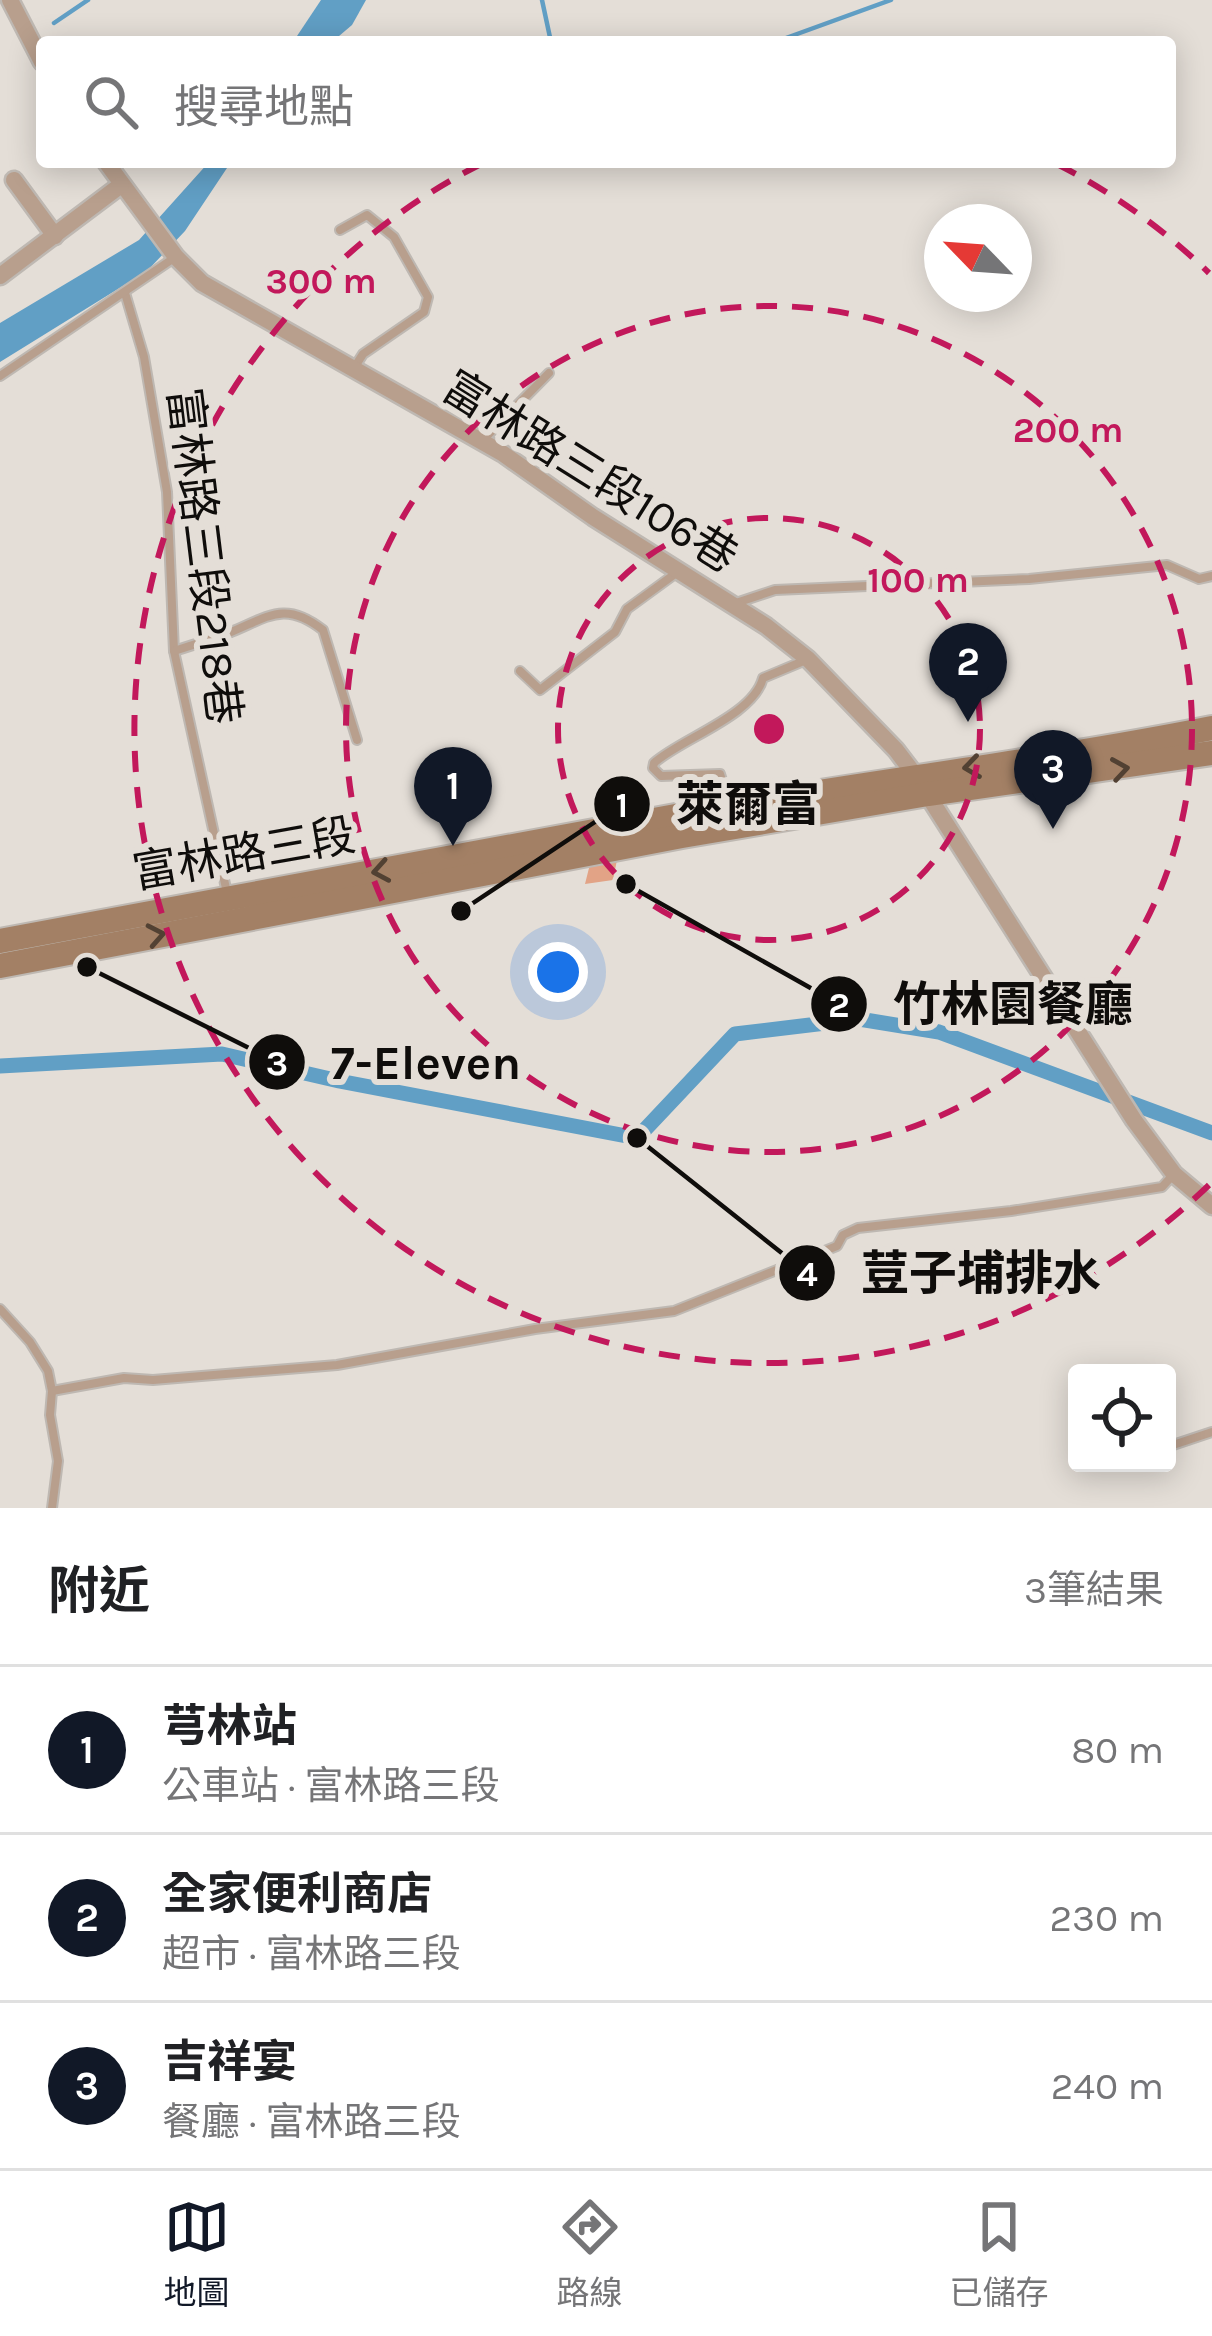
<!DOCTYPE html>
<html lang="zh-TW">
<meta charset="utf-8">
<style>
body{margin:0;font-family:Karla,"Noto Sans TC",sans-serif;background:#f2f2f2;color:#202124}
.controls{position:absolute;right:36px;bottom:36px;display:grid;overflow:hidden;border-radius:12px;box-shadow:0 6px 30px #0003}
.controls button{width:108px;height:108px;display:grid;place-items:center;padding:0;border:0;border-bottom:3px solid #e0e0e0;background:#fff;color:#202124;font:60px sans-serif}
.compass{position:absolute;left:924px;top:204px;width:108px;height:108px;border-radius:50%;background:#fff;box-shadow:0 6px 30px #0003;rotate:295deg}
.you{position:absolute;left:558px;top:972px;width:42px;height:42px;margin:-30px;border:9px solid #fff;border-radius:50%;background:#1a73e8;box-shadow:0 0 0 18px #1a73e833}
.badge{display:grid;place-items:center;width:78px;height:78px;border-radius:50%;background:#111827;color:#fff;font-size:39px;font-weight:700}
.pin{position:absolute;translate:-50% -99px;filter:drop-shadow(0 3px 6px #0008)}
.pin::after{content:'';position:absolute;top:63px;width:42px;height:36px;background:inherit;clip-path:polygon(0 0,100% 0,50% 100%)}
.list{margin:0;padding:0;list-style:none}
h2{display:flex;justify-content:space-between;align-items:center;height:156px;margin:0;padding:0 48px;font-size:51px}
h2 small{font-size:39px;font-weight:400;color:#757577}
.list li{display:grid;grid-template-columns:78px 1fr auto;gap:36px;align-items:center;box-sizing:border-box;height:168px;padding:0 48px;border-top:3px solid #e0e0e0}
.list b{display:block;font-size:45px;white-space:nowrap}
.list p{margin:0;font-size:39px;white-space:nowrap;color:#757577}
.list em{font-size:39px;font-style:normal;color:#757577}
.icon{flex:none;width:66px;height:66px;fill:none;stroke:currentColor;stroke-width:2;stroke-linecap:round;stroke-linejoin:round}
.map{position:relative;flex:none;width:1212px;height:1508px;overflow:hidden}
.search{position:absolute;background:#fff;box-shadow:0 6px 30px #0003;left:36px;right:36px;top:36px;height:132px;display:flex;align-items:center;gap:30px;box-sizing:border-box;padding:0 42px;border-radius:12px;color:#757577;font-size:45px}
.sheet{height:660px;background:#fff}
nav{display:flex;justify-content:space-around;align-items:center;box-sizing:border-box;height:168px;border-top:3px solid #e0e0e0;background:#fff;font-size:33px;color:#757577}
nav a{display:grid;justify-items:center;gap:6px}
nav .on{color:#111827}
.map>svg:first-child{display:block}
</style>
<div class="map">
<svg width="1212" height="1508" viewBox="0 0 1212 1508">
<rect width="100%" height="100%" fill="#e4ded7"/>
<g fill="#619fc5">
<polygon points="321,0 366,0 352,25 332,42 293,42"/>
<polygon points="209,162 231,162 185,231 147,271 0,362 0,323 139,240"/>
</g>
<g fill="none" stroke-linecap="round" stroke-linejoin="round">
<g stroke="#619fc5" stroke-width="4.5">
<polyline points="542,0 551,42"/>
<polyline points="54,23 88,0"/>
<polyline points="775,42 891,0"/>
</g>
<polyline stroke="#619fc5" stroke-width="15" points="0,1066 222,1054 339,1081 637,1138 735,1034 859,1019 939,1032 1212,1133"/>
</g>
<polygon fill="#e2a386" points="618,855 613,880 585,884 591,860"/>
<g fill="none" stroke-linecap="round" stroke-linejoin="round">
<g stroke="#beb8b2" stroke-width="12">
<g id="service">
<polyline points="340,230 367,215 394,237 428,297 424,312 363,354 354,368"/>
<polyline points="125,293 144,357 167,492 174,651 227,893"/>
<polyline points="0,376 174,258"/>
<polyline points="483,440 549,373"/>
<polyline points="733,604 775,590 1029,579 1167,565 1199,579 1212,576"/>
<path d="M174 651C193 645 212 639 231 632 268 617 285 600 323 630L357 740"/>
<polyline points="520,671 540,690 615,632 627,609 679,571"/>
<path d="M728 799 720 774 661 776 653 768 654 763C682 738 753 716 763 678L806 660"/>
<polyline points="0,1309 30,1342 48,1371 52,1391 50,1415 58,1461 52,1508"/>
<polyline points="52,1391 124,1378 153,1380 337,1365 535,1329 674,1311 837,1246 843,1235 858,1228 1011,1211 1162,1187 1173,1175"/>
<polyline points="1167,1447 1212,1432"/>
<polyline points="1092,1463 1094,1463"/>
</g>
</g>
<g stroke="#beb8b2" stroke-width="21">
<g id="minor">
<polyline points="10,0 42,62"/>
<polyline points="106,162 176,257 202,283 502,453 593,517 766,626 808,659 896,750 915,775 1134,1120 1174,1174 1212,1206"/>
<polyline points="14,180 55,236"/>
<polyline points="0,276 121,185"/>
</g>
</g>
<g stroke="#beb8b2" stroke-width="28">
<g id="secondary">
<path d="M0 941C227 899 454 856 681 815 858 783 1036 763 1212 728"/>
<polyline points="0,966 682,836 928,794 1212,753"/>
</g>
</g>
<use href="#service" stroke="#b89f8d" stroke-width="8"/>
<use href="#minor" stroke="#b89f8d" stroke-width="16"/>
<use href="#secondary" stroke="#a38065" stroke-width="24"/>
</g>
<defs><path id="oneway-chevron" d="M-2-3.5L2.5 0L-2 3.5" fill="none" stroke-width="1.6" stroke-linecap="round" stroke-linejoin="round" transform="scale(3)"/></defs>
<g stroke="#524133">
<use href="#oneway-chevron" transform="translate(972 767) rotate(172)"/>
<use href="#oneway-chevron" transform="translate(1120 769) rotate(-9)"/>
<use href="#oneway-chevron" transform="translate(381 871) rotate(170)"/>
<use href="#oneway-chevron" transform="translate(156 935) rotate(-11)"/>
</g>
<g fill="none" stroke="#c2185b" stroke-width="6" stroke-dasharray="21 15">
<circle cx="769" cy="729" r="211"/>
<circle cx="769" cy="729" r="423"/>
<path d="M1209 1185A634 634 0 1 1 481 164M1057 164A634 634 0 0 1 1209 273"/>
</g>
<g text-anchor="middle" dominant-baseline="central" stroke-width="12" stroke-linejoin="round" paint-order="stroke">
<g font-size="45" fill="#0f0d0b" stroke="#e4ded7">
<text transform="translate(590 472) rotate(32)">富林路三段106巷</text>
<text transform="translate(204 556) rotate(83)">富林路三段218巷</text>
<text transform="translate(244 854) rotate(-10)">富林路三段</text>
</g>
</g>
<circle cx="769" cy="729" r="18" fill="#c2185b" stroke="#e4ded7" stroke-width="6"/>
<g font-size="36" text-anchor="middle" font-weight="bold" fill="#c2185b" stroke="#e4ded7" stroke-width="12" stroke-linejoin="round" paint-order="stroke">
<text x="321" y="293">300 m</text>
<text x="1068" y="442">200 m</text>
<text x="918" y="592">100 m</text>
</g>
<path fill="none" stroke="#0f0d0b" stroke-width="4.5" d="M461 911L622 804M626 884L839 1004M87 967L277 1062M637 1138L807 1273"/>
<g fill="#0f0d0b" stroke="#e4ded7" stroke-width="4.5">
<circle cx="461" cy="911" r="12"/>
<circle cx="626" cy="884" r="12"/>
<circle cx="87" cy="967" r="12"/>
<circle cx="637" cy="1138" r="12"/>
<circle cx="622" cy="804" r="30"/>
<circle cx="839" cy="1004" r="30"/>
<circle cx="277" cy="1062" r="30"/>
<circle cx="807" cy="1273" r="30"/>
</g>
<g font-size="36" text-anchor="middle" font-weight="bold" fill="#fff">
<text x="622" y="817">1</text>
<text x="839" y="1017">2</text>
<text x="277" y="1075">3</text>
<text x="807" y="1286">4</text>
</g>
<g font-size="48" text-anchor="middle" font-weight="bold" fill="#0f0d0b" stroke="#e4ded7" stroke-width="12" stroke-linejoin="round" paint-order="stroke">
<text x="748" y="821">萊爾富</text>
<text x="1013" y="1021">竹林園餐廳</text>
<text x="426" y="1079">7-Eleven</text>
<text x="981" y="1290">荳子埔排水</text>
</g>
</svg>
<div class="controls">
<button><svg class="icon" aria-label="locate" viewBox="0 0 24 24"><circle cx="12" cy="12" r="6"/><path d="M12 2v4M12 18v4M2 12h4M18 12h4"/></svg></button>
</div>
<svg class="compass" viewBox="-18 -18 36 36"><path d="M0-13l5 13h-10z" fill="#e53935"/><path d="M0 13l5-13h-10z" fill="#757577"/></svg>
<div class="you"></div>
<div class="pin badge" style="left:453px;top:846px">1</div>
<div class="pin badge" style="left:968px;top:722px">2</div>
<div class="pin badge" style="left:1053px;top:829px">3</div>
<div class="search"><svg class="icon" aria-label="search" viewBox="0 0 24 24"><circle cx="10" cy="10" r="6"/><path d="M15 15l6 6"/></svg>搜尋地點</div>
</div>
<section class="sheet">
<h2>附近<small>3筆結果</small></h2>
<ul class="list">
<li><span class="badge">1</span><div><b>芎林站</b><p>公車站 · 富林路三段</p></div><em>80 m</em></li>
<li><span class="badge">2</span><div><b>全家便利商店</b><p>超市 · 富林路三段</p></div><em>230 m</em></li>
<li><span class="badge">3</span><div><b>吉祥宴</b><p>餐廳 · 富林路三段</p></div><em>240 m</em></li>
</ul>
</section>
<nav>
<a class="on"><svg class="icon" aria-label="map" viewBox="0 0 24 24"><path d="M3 6l6-2 6 2 6-2v14l-6 2-6-2-6 2zM9 4v14M15 6v14"/></svg>地圖</a>
<a><svg class="icon" aria-label="directions" viewBox="0 0 24 24"><path d="M12 3l9 9-9 9-9-9zM9 14v-3h6M13 9l2 2-2 2"/></svg>路線</a>
<a><svg class="icon" aria-label="saved" viewBox="0 0 24 24"><path d="M7 4h10v16l-5-4-5 4z"/></svg>已儲存</a>
</nav>
